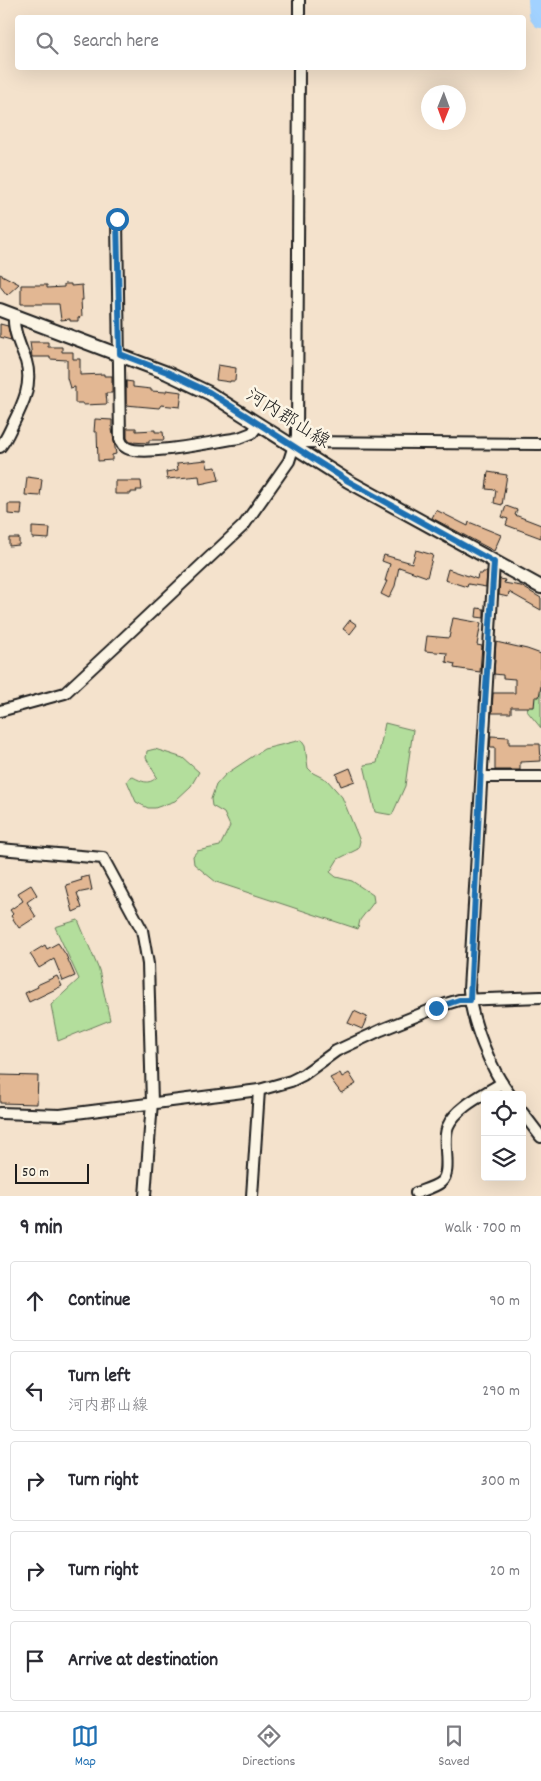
<!DOCTYPE html>
<meta charset="utf-8">
<style>
body{margin:0;font-family:Dekko,"Klee One",sans-serif;background:#f2f2f3;color:#2b2b33}
.controls{position:absolute;right:15px;bottom:15px;display:grid;overflow:hidden;border-radius:5px;box-shadow:0 5px 20px #0002}
.controls button{width:45px;height:45px;display:grid;place-items:center;padding:0;border:0;border-bottom:1px solid #e1e1e2;background:#fff;color:#2b2b33;font:25px sans-serif}
.compass{position:absolute;left:421px;top:85px;width:45px;height:45px;border-radius:50%;background:#fff;box-shadow:0 5px 20px #0002;rotate:181deg}
.scale{position:absolute;left:15px;bottom:12px;width:74px;box-sizing:border-box;padding-left:5px;border:2px solid #1c1c1c;border-top:0;font-size:14px;line-height:18px;white-space:nowrap;color:#1c1c1c;-webkit-text-stroke:4px #fcf5e5;paint-order:stroke}
.stop{position:absolute;width:15px;height:15px;margin:-11px;border:4px solid #1f6fb2;border-radius:50%;background:#fff}
.stop.end{background:#1f6fb2;border-color:#fff;box-shadow:0 1px 5px #0008}
.list{margin:0;padding:0;list-style:none}
h2{display:flex;justify-content:space-between;align-items:center;height:65px;margin:0;padding:0 20px;font-size:21px}
h2 small{font-size:16px;font-weight:400;color:#7c7c81}
.list li{display:grid;grid-template-columns:32px 1fr auto;gap:15px;align-items:center;box-sizing:border-box;height:80px;margin:0 10px 10px;padding:0 10px;border:1px solid #e1e1e2;border-radius:5px}
.list b{display:block;font-size:19px;white-space:nowrap}
.list p{margin:0;font-size:16px;white-space:nowrap;color:#7c7c81}
.list em{font-size:16px;font-style:normal;color:#7c7c81}
.icon{flex:none;width:28px;height:28px;fill:none;stroke:currentColor;stroke-width:2;stroke-linecap:round;stroke-linejoin:round}
.map{position:relative;flex:none;width:541px;height:1196px;overflow:hidden}
.search{position:absolute;background:#fff;box-shadow:0 5px 20px #0002;left:15px;right:15px;top:15px;height:55px;display:flex;align-items:center;gap:12px;box-sizing:border-box;padding:0 18px;border-radius:5px;color:#7c7c81;font-size:19px}
.sheet{height:515px;background:#fff}
nav{display:flex;justify-content:space-around;align-items:center;box-sizing:border-box;height:70px;border-top:1px solid #e1e1e2;background:#fff;font-size:14px;color:#7c7c81}
nav a{display:grid;justify-items:center;gap:2px}
nav .on{color:#1f6fb2}
.map>svg:first-child{display:block}
</style>
<div class="map">
<svg width="541" height="1196" viewBox="0 0 541 1196">
<rect width="100%" height="100%" fill="#f4e2cc"/>
<filter id="ink" filterUnits="userSpaceOnUse"><feTurbulence type="fractalNoise" baseFrequency=".02" numOctaves="2"/><feDisplacementMap in="SourceGraphic" scale="10" xChannelSelector="R" yChannelSelector="G"/><feConvolveMatrix kernelMatrix="1 2 1 2 8 2 1 2 1" color-interpolation-filters="sRGB"/></filter>
<g filter="url(#ink)">
<g fill="#b3de9c" stroke="#687d5c">
<polygon points="541,656 541,728 527,711 539,660"/>
<polygon points="385,723 413,730 405,786 392,815 375,812 364,765 377,763"/>
<polygon points="301,740 305,746 308,768 313,773 327,780 342,797 360,841 358,849 338,859 330,872 336,877 352,881 373,895 374,902 360,920 358,929 216,882 194,864 193,856 197,851 220,846 230,826 224,813 212,806 211,799 216,785 226,774 264,749"/>
<path d="M155 749 183 758 199 772 191 786 175 801 155 808H148L136 802 127 781 131 776C141 781 148 786 157 777L146 758 147 751Z"/>
<polygon points="78,920 99,970 110,1020 58,1041 51,1005 79,979 55,927"/>
</g>
<g fill="none" stroke-linecap="round" stroke-linejoin="round">
<polyline stroke="#a2d2ff" stroke-width="18" points="537,0 538,15 541,19"/>
</g>
<g fill="#e2b793" stroke="#1c1c1c">
<polygon points="0,274 19,284 7,295 0,286"/>
<polygon points="64,284 71,284 71,286 82,285 83,300 81,300 82,317 78,318 78,321 70,321 70,319 61,320 59,304 21,304 21,285 47,285 47,288 64,287"/>
<polygon points="0,324 8,326 11,340 0,337"/>
<polygon points="30,342 48,342 48,347 62,347 62,352 73,352 73,359 80,359 80,375 104,374 104,376 112,376 112,393 106,393 107,404 83,405 83,403 75,403 75,387 70,388 67,378 67,360 50,359 50,357 32,357"/>
<polygon points="218,365 236,368 235,381 230,381 230,382 216,380"/>
<polygon points="126,381 133,382 133,387 151,389 151,391 166,392 166,390 182,392 180,407 161,405 159,408 126,405"/>
<polygon points="95,419 112,420 112,429 116,454 112,455 112,460 98,461 97,432 94,432"/>
<polygon points="127,428 136,428 136,431 155,430 155,432 163,432 164,440 149,440 149,443 130,442 127,438"/>
<polygon points="206,460 208,468 216,467 219,480 200,484 199,476 167,479 166,472 178,470 177,463"/>
<polygon points="488,472 507,475 502,505 494,503 496,490 486,489"/>
<polygon points="27,477 42,479 40,496 25,495"/>
<polygon points="115,481 141,481 142,490 136,490 137,492 131,492 131,494 115,494"/>
<polygon points="8,504 22,504 21,515 8,514"/>
<polygon points="506,506 517,510 515,515 541,525 541,538 506,525 508,519 502,517"/>
<polygon points="436,510 468,526 469,522 501,535 494,551 432,518"/>
<polygon points="32,527 50,528 49,539 32,538"/>
<polygon points="9,538 19,538 19,545 9,546"/>
<polygon points="416,550 433,555 427,577 399,567 395,586 389,598 381,594 387,581 385,581 390,564 382,561 384,555 412,563"/>
<polygon points="448,569 477,579 478,574 482,574 483,572 487,572 486,587 468,584 467,587 445,580"/>
<polygon points="500,579 505,580 504,583 521,586 541,598 541,610 509,592 508,597 499,595"/>
<polygon points="477,608 484,609 484,618 476,617"/>
<polygon points="453,618 481,623 477,645 482,646 480,672 454,668 455,664 446,662 447,653 425,651 427,636 449,638"/>
<polygon points="350,620 357,625 350,634 343,629"/>
<polygon points="496,642 527,649 541,654 541,686 539,697 535,697 534,707 511,707 511,713 492,713 493,693 515,693 515,679 503,678 503,675 494,674"/>
<polygon points="491,736 509,737 509,744 540,744 541,761 520,762 520,770 495,770 495,747 490,747"/>
<polygon points="350,768 355,781 341,786 336,774"/>
<polygon points="89,876 92,890 77,893 82,908 73,912 66,885 82,880 81,878"/>
<polygon points="31,885 37,895 27,902 36,917 19,928 11,916 13,914 10,910 23,901 18,893"/>
<polygon points="58,943 66,955 75,976 63,981 54,959 39,968 30,954 45,945 47,949"/>
<polygon points="57,976 62,986 29,1002 25,993 38,987 37,985"/>
<polygon points="354,1011 367,1017 362,1029 348,1023"/>
<polygon points="340,1073 342,1077 349,1073 356,1084 341,1093 330,1078"/>
<polygon points="0,1075 38,1076 37,1104 0,1103"/>
</g>
<g fill="none" stroke-linecap="round" stroke-linejoin="round">
<g stroke="#1c1c1c" stroke-width="14">
<g id="minor">
<polyline points="299,0 299,18"/>
<path d="M117 219 120 439C121 443 123 446 127 448 144 457 217 441 239 438L252 433 259 424"/>
<polyline points="296,442 541,444"/>
<path d="M0 447C6 440 9 432 13 424 23 404 33 384 26 361 21 348 13 331 14 317"/>
<path d="M494 562 469 990C471 1021 491 1070 510 1095"/>
<polyline points="0,711 65,693 125,637 244,525 289,461 297,436 299,68"/>
<polyline points="482,777 541,777"/>
<polyline points="0,849 103,858 142,930 148,964 152,1102 145,1196"/>
<polyline points="522,1112 541,1137"/>
<polyline points="0,1113 60,1115 259,1090 291,1081 303,1075 336,1051 381,1030 446,1004 459,1000 541,997"/>
<path d="M416 1193C424 1190 435 1187 441 1182 453 1172 441 1142 448 1126 456 1107 485 1094 502 1083"/>
<polyline points="252,1196 259,1090"/>
</g>
</g>
<g stroke="#1c1c1c" stroke-width="16">
<polyline id="major" points="0,310 167,373 209,393 348,481 541,587"/>
</g>
<use href="#minor" stroke="#fcf5e5" stroke-width="10"/>
<use href="#major" stroke="#fcf5e5" stroke-width="12"/>
</g>
</g>
<g fill="none" stroke-linecap="round" stroke-linejoin="round" filter="url(#ink)">
<polyline stroke="#1f6fb2" stroke-width="6" points="117,219 120,354 167,372 209,392 348,481 494,562 481,766 470,1000 459,1000 436,1008"/>
</g>
<g text-anchor="middle" dominant-baseline="central" stroke-width="5" stroke-linejoin="round" paint-order="stroke">
<g font-size="19" fill="#1c1c1c" stroke="#fcf5e5">
<text transform="translate(287 420) rotate(32)">河内郡山線</text>
</g>
</g>
</svg>
<div class="controls">
<button><svg class="icon" aria-label="locate" viewBox="0 0 24 24"><circle cx="12" cy="12" r="6"/><path d="M12 2v4M12 18v4M2 12h4M18 12h4"/></svg></button>
<button><svg class="icon" aria-label="layers" viewBox="0 0 24 24"><path d="M12 4l9 5-9 5-9-5zM3 14l9 5 9-5"/></svg></button>
</div>
<svg class="compass" viewBox="-18 -18 36 36"><path d="M0-13l5 13h-10z" fill="#e53935"/><path d="M0 13l5-13h-10z" fill="#7c7c81"/></svg>
<div class="scale">50 m</div>
<div class="stop" style="left:117px;top:219px"></div>
<div class="stop end" style="left:436px;top:1008px"></div>
<div class="search"><svg class="icon" aria-label="search" viewBox="0 0 24 24"><circle cx="10" cy="10" r="6"/><path d="M15 15l6 6"/></svg>Search here</div>
</div>
<section class="sheet">
<h2>9 min<small>Walk · 700 m</small></h2>
<ul class="list">
<li><svg class="icon" aria-label="ahead" viewBox="0 0 24 24"><path d="M12 20V5M6 11l6-6 6 6"/></svg><div><b>Continue</b></div><em>90 m</em></li>
<li><svg class="icon" aria-label="left" viewBox="0 0 24 24"><path d="M17 20v-9H6M10 6l-5 5 5 5"/></svg><div><b>Turn left</b><p>河内郡山線</p></div><em>290 m</em></li>
<li><svg class="icon" aria-label="right" viewBox="0 0 24 24"><path d="M7 20v-9h11M14 6l5 5-5 5"/></svg><div><b>Turn right</b></div><em>300 m</em></li>
<li><svg class="icon" aria-label="right" viewBox="0 0 24 24"><path d="M7 20v-9h11M14 6l5 5-5 5"/></svg><div><b>Turn right</b></div><em>20 m</em></li>
<li><svg class="icon" aria-label="arrive" viewBox="0 0 24 24"><path d="M6 21V4h12l-3 4 3 4H6"/></svg><div><b>Arrive at destination</b></div></li>
</ul>
</section>
<nav>
<a class="on"><svg class="icon" aria-label="map" viewBox="0 0 24 24"><path d="M3 6l6-2 6 2 6-2v14l-6 2-6-2-6 2zM9 4v14M15 6v14"/></svg>Map</a>
<a><svg class="icon" aria-label="directions" viewBox="0 0 24 24"><path d="M12 3l9 9-9 9-9-9zM9 14v-3h6M13 9l2 2-2 2"/></svg>Directions</a>
<a><svg class="icon" aria-label="saved" viewBox="0 0 24 24"><path d="M7 4h10v16l-5-4-5 4z"/></svg>Saved</a>
</nav>
